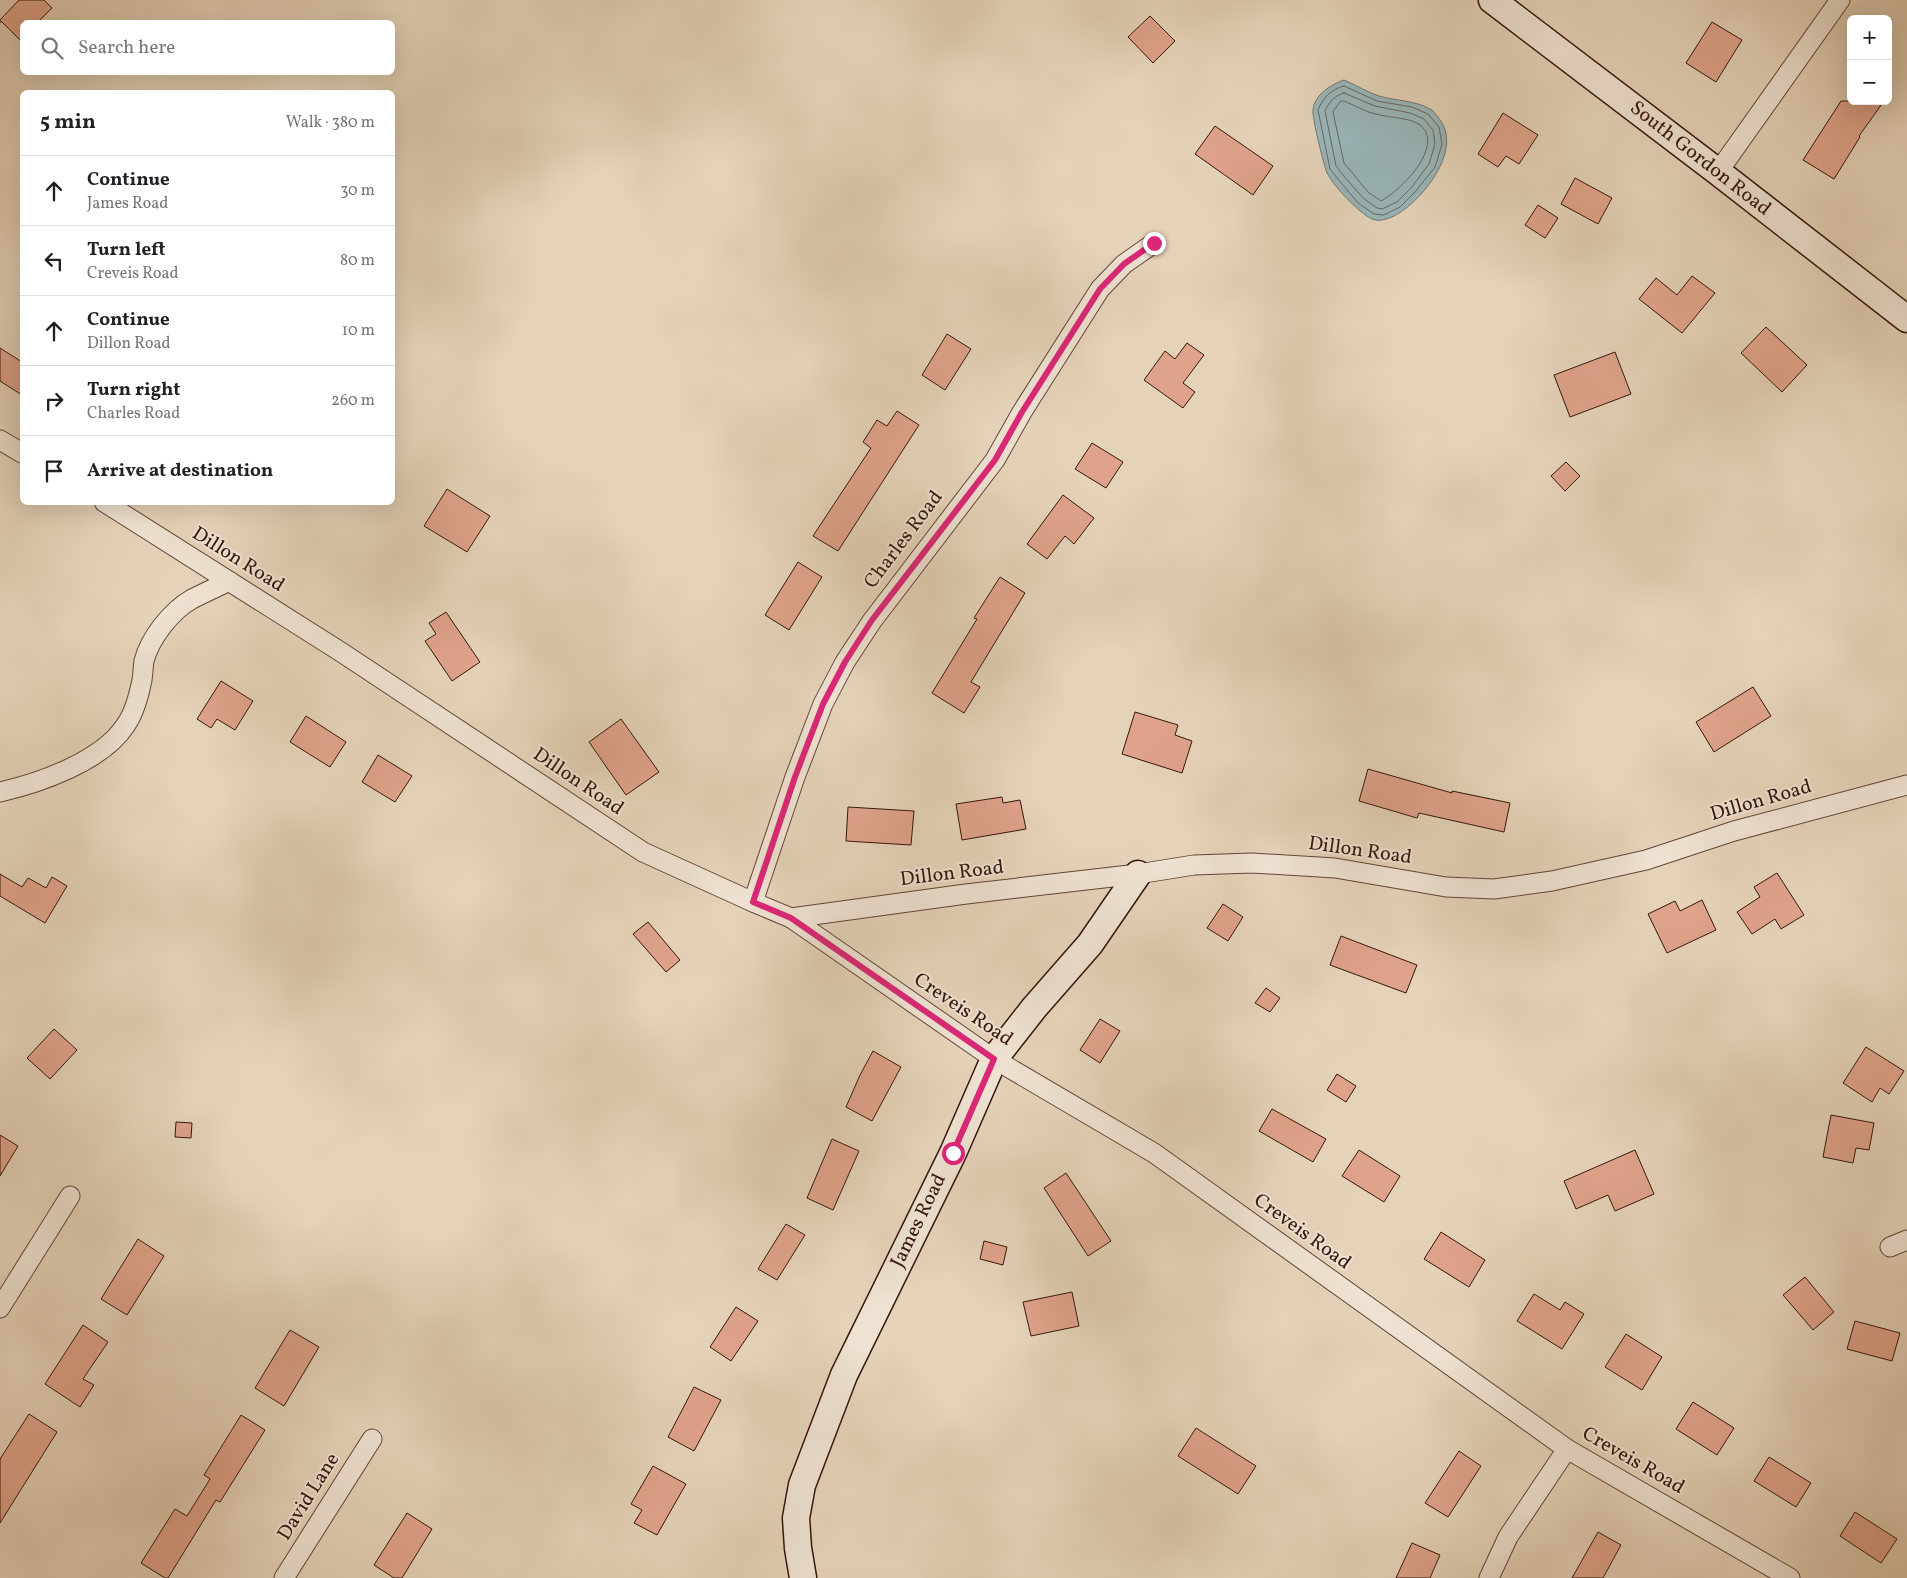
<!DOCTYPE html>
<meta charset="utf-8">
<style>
body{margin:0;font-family:Vollkorn,serif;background:#f2f2f2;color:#202124}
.controls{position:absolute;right:15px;top:15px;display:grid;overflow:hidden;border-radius:8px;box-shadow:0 5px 20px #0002}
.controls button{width:45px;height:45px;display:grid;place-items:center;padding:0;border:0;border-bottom:1px solid #e0e0e0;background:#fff;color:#202124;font:25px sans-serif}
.stop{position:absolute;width:15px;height:15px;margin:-11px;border:4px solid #db2777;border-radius:50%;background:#fff}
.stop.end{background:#db2777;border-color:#fff;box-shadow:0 1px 5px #0008}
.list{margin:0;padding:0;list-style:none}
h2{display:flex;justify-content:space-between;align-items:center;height:65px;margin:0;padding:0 20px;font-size:21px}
h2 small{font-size:16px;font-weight:400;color:#757577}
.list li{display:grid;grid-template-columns:32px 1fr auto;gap:15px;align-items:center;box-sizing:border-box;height:70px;padding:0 20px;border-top:1px solid #e0e0e0}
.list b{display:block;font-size:19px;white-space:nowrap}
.list p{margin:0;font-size:16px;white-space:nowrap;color:#757577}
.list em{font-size:16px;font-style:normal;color:#757577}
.icon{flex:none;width:28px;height:28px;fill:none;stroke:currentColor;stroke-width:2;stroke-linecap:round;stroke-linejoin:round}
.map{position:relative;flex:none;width:1907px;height:1578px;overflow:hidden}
.search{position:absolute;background:#fff;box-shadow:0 5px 20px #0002;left:20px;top:20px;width:375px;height:55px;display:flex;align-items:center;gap:12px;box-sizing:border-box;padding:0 18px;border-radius:8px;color:#757577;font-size:19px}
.panel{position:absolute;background:#fff;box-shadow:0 5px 20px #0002;left:20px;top:90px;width:375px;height:415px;border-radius:8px}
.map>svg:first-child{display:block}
</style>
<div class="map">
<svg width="1907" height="1578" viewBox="0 0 1907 1578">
<rect width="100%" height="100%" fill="#e5d3b9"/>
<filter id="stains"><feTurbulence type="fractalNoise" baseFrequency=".004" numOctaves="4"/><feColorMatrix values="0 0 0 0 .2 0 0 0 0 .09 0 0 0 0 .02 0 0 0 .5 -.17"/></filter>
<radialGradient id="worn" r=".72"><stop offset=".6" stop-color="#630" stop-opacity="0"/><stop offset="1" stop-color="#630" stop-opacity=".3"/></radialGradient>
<path fill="#99b6b9" stroke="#717673" d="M1344 80C1356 85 1367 92 1379 96 1396 101 1414 100 1430 109 1434 111 1437 116 1440 120 1463 151 1421 202 1394 216 1387 219 1380 222 1372 219 1359 213 1330 183 1326 170 1323 161 1312 118 1313 110 1314 95 1332 84 1344 80Z"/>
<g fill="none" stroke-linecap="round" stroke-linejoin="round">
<g stroke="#686662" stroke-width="1">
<path d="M1344 86 1377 101 1412 107 1428 114 1439 127 1442 144 1435 167 1415 192 1400 207 1384 215 1374 214 1358 203 1338 179 1330 169 1318 110C1323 98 1331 89 1344 86Z"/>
<path d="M1344 93 1375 106 1410 113 1424 119 1433 130 1435 144 1429 164 1411 188 1397 202 1382 209 1377 208 1363 198 1343 175 1336 166 1325 111C1328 103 1335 95 1344 93Z"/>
<path d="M1341 101H1344C1354 105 1365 112 1376 114 1389 118 1409 117 1420 125 1446 146 1399 192 1381 201L1368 192 1344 163 1333 112Z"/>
</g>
</g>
<g fill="#dfa38b" stroke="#36160b">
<polygon points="19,0 44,0 52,8 38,22 22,22 22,42 2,22 0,22 0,20"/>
<polygon points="1150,16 1175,41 1153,63 1128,37"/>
<polygon points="1712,22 1742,40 1716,82 1686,63"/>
<polygon points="1841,101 1884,101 1859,136 1860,137 1834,179 1803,160"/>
<polygon points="1503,113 1538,135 1519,164 1506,156 1498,167 1478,154"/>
<polygon points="1215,126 1273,166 1253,195 1195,154"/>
<polygon points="1575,178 1612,198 1598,224 1561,204"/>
<polygon points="1538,205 1558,218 1545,238 1525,225"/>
<polygon points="1692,276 1715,293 1682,333 1639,299 1656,278 1677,295"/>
<polygon points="1766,327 1807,365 1782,392 1741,353"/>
<polygon points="947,334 971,349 945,390 922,375"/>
<polygon points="1187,343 1204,355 1183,383 1195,392 1183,408 1144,380 1165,351 1175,359"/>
<polygon points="0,348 22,362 22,395 0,381"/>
<polygon points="1615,352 1631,394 1570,417 1554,375"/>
<polygon points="897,411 919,425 838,551 813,536 871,448 863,442 877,420 887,426"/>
<polygon points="1092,443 1123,462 1106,488 1075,469"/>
<polygon points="1566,462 1580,476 1565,491 1551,476"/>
<polygon points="447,489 490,516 467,552 424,526"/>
<polygon points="1063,495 1094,518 1074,544 1065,536 1047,559 1027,544"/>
<polygon points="798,562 822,577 789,630 765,615"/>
<polygon points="1000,577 1025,593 971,682 980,687 964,713 932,693 977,619 974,618"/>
<polygon points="446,612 480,662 452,681 425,641 436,634 429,623"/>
<polygon points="221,681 253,701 235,730 217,719 211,728 197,719"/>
<polygon points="1753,687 1771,716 1714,752 1696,722"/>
<polygon points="1135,712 1178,725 1175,735 1192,741 1182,773 1122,754"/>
<polygon points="306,716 346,742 330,767 290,742"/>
<polygon points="621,719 659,772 626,795 589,742"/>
<polygon points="378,755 412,776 395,802 362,782"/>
<polygon points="1368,769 1452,793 1452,791 1510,803 1504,832 1419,813 1417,818 1359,801"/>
<polygon points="1002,797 1003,803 1020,800 1026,829 962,840 956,804"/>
<polygon points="848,807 914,811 911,845 846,841"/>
<polygon points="1777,873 1804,915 1781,929 1775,919 1752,934 1737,912 1760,897 1754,887"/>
<polygon points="0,874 22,887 28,878 46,888 52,877 67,886 45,923 0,896"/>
<polygon points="1702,900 1716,930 1667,953 1648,914 1675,901 1680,911"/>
<polygon points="1223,904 1243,917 1228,941 1207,928"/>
<polygon points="648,922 680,960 666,972 633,934"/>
<polygon points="1341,936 1417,965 1406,993 1330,965"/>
<polygon points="1266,988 1280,998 1270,1012 1255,1003"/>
<polygon points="1100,1019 1120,1031 1100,1063 1080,1050"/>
<polygon points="54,1029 77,1050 50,1079 27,1058"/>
<polygon points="1866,1047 1904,1071 1889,1094 1880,1088 1872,1102 1843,1083"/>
<polygon points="873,1051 901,1067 872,1121 846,1107 860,1075"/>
<polygon points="1337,1074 1356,1086 1346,1102 1327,1090"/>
<polygon points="1272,1109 1326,1139 1313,1162 1259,1131"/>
<polygon points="1831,1115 1874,1123 1869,1150 1856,1148 1853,1163 1823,1157"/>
<polygon points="176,1122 192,1123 191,1138 175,1137"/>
<polygon points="0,1135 18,1146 0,1176"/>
<polygon points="832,1139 859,1151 833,1210 807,1198"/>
<polygon points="1359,1150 1400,1176 1384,1202 1342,1176"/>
<polygon points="1635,1150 1654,1194 1615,1211 1608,1195 1576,1209 1564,1181"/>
<polygon points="1066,1173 1111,1241 1088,1256 1044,1188"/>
<polygon points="786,1224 805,1235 777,1280 758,1269"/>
<polygon points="1441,1232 1485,1260 1469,1287 1424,1259"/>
<polygon points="138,1239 164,1256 127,1315 101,1299"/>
<polygon points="984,1241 1007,1247 1003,1265 980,1259"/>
<polygon points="1805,1277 1834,1312 1813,1330 1783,1295"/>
<polygon points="1072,1292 1079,1326 1031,1336 1023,1302"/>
<polygon points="1534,1294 1560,1310 1565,1302 1584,1314 1562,1349 1517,1321"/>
<polygon points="736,1307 758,1321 731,1361 710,1347"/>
<polygon points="1855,1321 1900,1333 1892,1361 1847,1349"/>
<polygon points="83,1325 108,1342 83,1379 94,1385 80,1407 45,1384"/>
<polygon points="290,1330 319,1347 284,1406 255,1388"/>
<polygon points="1626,1334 1662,1357 1642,1390 1605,1367"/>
<polygon points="694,1387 721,1400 694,1451 668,1437"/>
<polygon points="1693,1402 1734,1428 1717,1455 1676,1429"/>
<polygon points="29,1414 57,1432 0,1523 0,1459"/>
<polygon points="241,1415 265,1430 220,1502 216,1500 168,1578 165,1578 141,1563 175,1509 187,1516 210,1479 204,1475"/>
<polygon points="1196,1428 1256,1466 1238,1494 1178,1456"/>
<polygon points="1459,1451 1481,1466 1448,1517 1425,1503"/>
<polygon points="1769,1457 1811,1483 1796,1507 1754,1481"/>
<polygon points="653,1466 686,1484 657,1535 634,1523 642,1510 631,1504"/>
<polygon points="1855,1512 1897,1539 1881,1563 1840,1536"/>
<polygon points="407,1513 432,1529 402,1578 394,1578 374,1565"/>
<polygon points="1598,1532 1621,1545 1603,1578 1572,1578"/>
<polygon points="1412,1543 1440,1555 1430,1578 1396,1578"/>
</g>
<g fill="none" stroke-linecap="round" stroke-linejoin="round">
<g stroke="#624536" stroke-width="21">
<g id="street">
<polyline points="1718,172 1840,0"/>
<polyline points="0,440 22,453"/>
<polyline points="104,502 341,652 643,852 753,902 791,918 966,894 1138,874 1194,865 1252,863 1335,868 1446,887 1494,889 1552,881 1646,860 1734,831 1907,785"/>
<path d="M0 792C40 783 102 761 125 726 134 714 139 695 142 680 143 674 143 667 144 661 150 638 171 611 192 599 204 593 217 587 229 581"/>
<polyline points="753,902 795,777 823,704 845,662 872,621 995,460 1022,412 1100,289 1124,264 1154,243"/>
<polyline points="791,918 994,1059 1154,1153 1567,1449 1790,1578"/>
<polyline points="1890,1247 1907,1240"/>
<polyline points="0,1308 70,1196"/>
<polyline points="284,1578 372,1439"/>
<polyline points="1489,1578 1508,1537 1567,1449"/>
</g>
</g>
<g stroke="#36160b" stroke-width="29">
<g id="secondary">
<polyline points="1492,0 1718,172 1907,319"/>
<polyline points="803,1578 798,1548 796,1518 802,1485 844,1375 953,1153 994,1059 1034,1008 1090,944 1138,874"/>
</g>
</g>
<use href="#street" stroke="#eee2d2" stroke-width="19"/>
<use href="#secondary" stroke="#eee2d2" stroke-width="26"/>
</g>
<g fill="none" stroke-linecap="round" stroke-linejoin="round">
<polyline stroke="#db2777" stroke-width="6" points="953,1153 994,1059 791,918 753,902 795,777 823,704 845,662 872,620 995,460 1022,412 1100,289 1124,264 1154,243"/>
</g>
<g text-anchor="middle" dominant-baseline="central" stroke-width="4" stroke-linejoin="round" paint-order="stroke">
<g font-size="20" fill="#36160b" stroke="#eee2d2">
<text transform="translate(1700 159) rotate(38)">South Gordon Road</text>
<text transform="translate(904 540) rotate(-53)">Charles Road</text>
<text transform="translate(238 560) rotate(32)">Dillon Road</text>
<text transform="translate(578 782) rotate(34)">Dillon Road</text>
<text transform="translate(1761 801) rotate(-16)">Dillon Road</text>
<text transform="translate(1360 851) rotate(8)">Dillon Road</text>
<text transform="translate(952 874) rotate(-7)">Dillon Road</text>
<text transform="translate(963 1010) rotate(34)">Creveis Road</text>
<text transform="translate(919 1221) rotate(-64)">James Road</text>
<text transform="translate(1302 1232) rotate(36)">Creveis Road</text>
<text transform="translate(1633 1461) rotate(30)">Creveis Road</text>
<text transform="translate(309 1497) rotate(-58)">David Lane</text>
</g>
</g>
<rect width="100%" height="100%" filter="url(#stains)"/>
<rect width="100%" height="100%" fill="url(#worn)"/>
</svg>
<div class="controls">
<button>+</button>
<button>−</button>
</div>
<div class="stop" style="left:953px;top:1153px"></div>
<div class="stop end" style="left:1154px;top:243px"></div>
<div class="search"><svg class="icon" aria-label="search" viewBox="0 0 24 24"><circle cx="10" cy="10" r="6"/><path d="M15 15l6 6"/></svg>Search here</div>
<section class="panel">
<h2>5 min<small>Walk · 380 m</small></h2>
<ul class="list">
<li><svg class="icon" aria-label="ahead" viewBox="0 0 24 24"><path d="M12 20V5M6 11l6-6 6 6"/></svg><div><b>Continue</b><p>James Road</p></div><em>30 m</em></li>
<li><svg class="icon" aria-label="left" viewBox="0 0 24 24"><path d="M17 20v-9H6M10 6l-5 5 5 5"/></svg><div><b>Turn left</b><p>Creveis Road</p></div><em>80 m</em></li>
<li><svg class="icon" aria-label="ahead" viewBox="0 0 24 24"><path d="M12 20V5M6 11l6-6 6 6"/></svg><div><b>Continue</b><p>Dillon Road</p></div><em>10 m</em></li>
<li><svg class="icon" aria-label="right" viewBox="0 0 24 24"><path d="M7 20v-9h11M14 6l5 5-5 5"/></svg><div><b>Turn right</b><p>Charles Road</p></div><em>260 m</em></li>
<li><svg class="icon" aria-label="arrive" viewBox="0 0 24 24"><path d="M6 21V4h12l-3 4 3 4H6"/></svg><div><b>Arrive at destination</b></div></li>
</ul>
</section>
</div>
